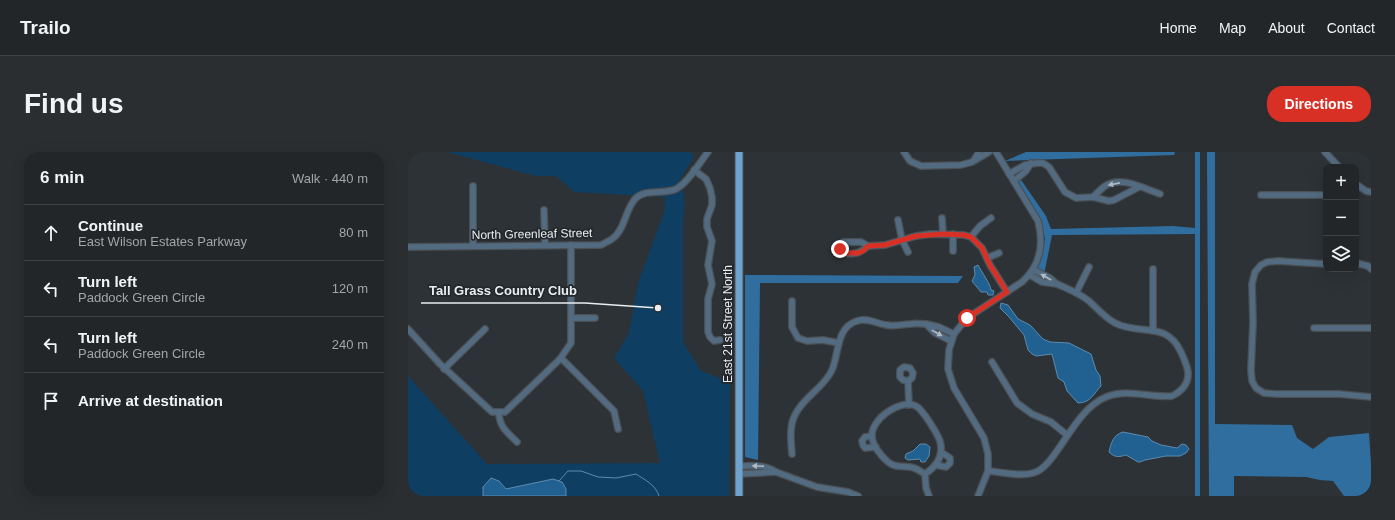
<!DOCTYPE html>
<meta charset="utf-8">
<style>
body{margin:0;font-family:Arial,sans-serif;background:#2a2e30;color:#f1f3f6}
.controls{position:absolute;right:12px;top:12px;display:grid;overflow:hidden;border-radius:8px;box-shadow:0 4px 16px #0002}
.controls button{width:36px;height:36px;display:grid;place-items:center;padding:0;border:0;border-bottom:1px solid #3f4345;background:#222628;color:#f1f3f6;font:20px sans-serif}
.stop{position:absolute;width:12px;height:12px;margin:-9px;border:3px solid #d93025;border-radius:50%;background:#fff}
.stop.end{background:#d93025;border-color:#fff;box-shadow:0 1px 4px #0008}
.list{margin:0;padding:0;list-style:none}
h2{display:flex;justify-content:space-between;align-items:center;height:52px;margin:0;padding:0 16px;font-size:17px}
h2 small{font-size:13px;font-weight:400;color:#a2a5a8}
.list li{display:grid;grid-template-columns:26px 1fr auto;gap:12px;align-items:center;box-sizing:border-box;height:56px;padding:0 16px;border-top:1px solid #3f4345}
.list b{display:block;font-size:15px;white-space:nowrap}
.list p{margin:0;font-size:13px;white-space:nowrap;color:#a2a5a8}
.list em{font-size:13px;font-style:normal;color:#a2a5a8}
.icon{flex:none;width:22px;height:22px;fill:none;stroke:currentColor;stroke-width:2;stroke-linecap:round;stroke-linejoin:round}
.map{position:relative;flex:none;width:963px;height:344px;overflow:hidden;border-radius:16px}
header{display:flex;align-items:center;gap:24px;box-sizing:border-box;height:56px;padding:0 20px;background:#222628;border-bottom:1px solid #3f4345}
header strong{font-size:19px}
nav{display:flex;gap:22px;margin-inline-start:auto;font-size:14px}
.intro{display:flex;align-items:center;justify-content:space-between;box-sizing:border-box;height:96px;padding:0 24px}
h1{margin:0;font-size:28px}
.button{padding:10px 18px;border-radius:16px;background:#d93025;color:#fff;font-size:14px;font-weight:700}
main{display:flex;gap:24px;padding:0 24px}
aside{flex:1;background:#222628;border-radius:16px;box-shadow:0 4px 16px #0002}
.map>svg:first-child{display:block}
</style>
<header>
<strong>Trailo</strong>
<nav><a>Home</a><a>Map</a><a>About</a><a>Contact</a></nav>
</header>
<div class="intro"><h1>Find us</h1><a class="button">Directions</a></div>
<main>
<aside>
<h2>6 min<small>Walk · 440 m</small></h2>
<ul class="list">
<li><svg class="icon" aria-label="ahead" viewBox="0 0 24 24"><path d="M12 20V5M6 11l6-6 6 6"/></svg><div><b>Continue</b><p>East Wilson Estates Parkway</p></div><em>80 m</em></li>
<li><svg class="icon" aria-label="left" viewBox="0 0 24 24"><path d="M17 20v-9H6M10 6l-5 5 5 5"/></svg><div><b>Turn left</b><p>Paddock Green Circle</p></div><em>120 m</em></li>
<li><svg class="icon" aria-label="left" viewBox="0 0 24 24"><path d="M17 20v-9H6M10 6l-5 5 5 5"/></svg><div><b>Turn left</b><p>Paddock Green Circle</p></div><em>240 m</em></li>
<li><svg class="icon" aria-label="arrive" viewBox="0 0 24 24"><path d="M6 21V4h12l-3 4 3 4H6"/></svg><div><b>Arrive at destination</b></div></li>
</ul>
</aside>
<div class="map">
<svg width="963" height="344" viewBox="0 0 963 344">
<rect width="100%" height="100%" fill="#2d3236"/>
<path fill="#0e3f62" d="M39 0H282L286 5 271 29C278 45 277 53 275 70V190L293 219 322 230 321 344H0V224L79 312 252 311 235 239 206 206 221 181 230 131 256 60 257 45 166 40 148 24H128Z"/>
<g fill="#306e9f">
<polygon points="618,0 767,0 766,3 597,9"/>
<polygon points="787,0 792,0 792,344 787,344 787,82 644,83 636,123 626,118 632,110 637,87 633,68 610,29 611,25 638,64 643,77 765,74 787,76"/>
<polygon points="799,0 807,0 807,272 884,273 889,286 905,297 921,285 961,281 963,312 963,344 936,344 925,329 912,328 898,325 826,324 826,344 801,344"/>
<polygon points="337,123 555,124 550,131 352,131 350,308 337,305"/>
</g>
<g fill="#216191" stroke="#5d8bae">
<path d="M570 113C573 119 583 133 583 138L586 139 585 143H580L579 140H573L564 129 567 123 566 115Z"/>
<path d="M593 151 600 153 610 167 622 173 635 187 642 190 661 191 683 202 688 218 692 224 693 234C686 241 683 251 670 251L659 239 656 230 650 226 644 202 628 204 624 202 620 198 616 183 601 165 592 156Z"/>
<path d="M715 280 740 285 744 289 753 293 769 296 774 292 778 293 781 297 778 301 772 304H758L737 308 732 310H730L718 303C711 305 707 306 701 300 703 291 705 283 715 280Z"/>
<polygon points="512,292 518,292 522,295 521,304 517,310 513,310 512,307 500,308 497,306 498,302 505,299"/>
<polygon points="83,326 91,329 98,337 145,327 154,330 158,337 158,344 75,344 75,335"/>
</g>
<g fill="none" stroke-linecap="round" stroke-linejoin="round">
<path stroke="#5d8bae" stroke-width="1" d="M151 329 160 319H173L190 325 208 326 228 322C237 328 248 333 251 344"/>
<g stroke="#4b5054" stroke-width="8">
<g id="minor">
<polyline points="496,0 502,9 513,14 553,13 564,10 581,0"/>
<polyline points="917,0 931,15"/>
<polyline points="566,8 571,0"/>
<polyline points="286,18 298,27 302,36 304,45 304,53 299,67 299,75 304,89 300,113 304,132 300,147 300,180 302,185 306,189 312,188"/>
<polyline points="601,22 617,13 629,11 635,11 641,15 657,40 668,46 685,45 701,49 706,48 731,35"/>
<polyline points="606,29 618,19 623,11"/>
<polyline points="948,32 958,39 963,40"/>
<polyline points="65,34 65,94"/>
<polyline points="853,43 918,43"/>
<path d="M685 45C689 41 693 37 697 34 713 23 737 37 752 42"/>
<polyline points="136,58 137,93"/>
<polyline points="534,66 535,82"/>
<polyline points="490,68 494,88 500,100"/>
<polyline points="545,82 545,99"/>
<polyline points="563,85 572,74 583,66"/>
<path d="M460 94C453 101 443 104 433 100 432 96 433 93 435 90H453L460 94 477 93 508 84 522 82 556 83 563 85 574 96 582 113 599 140"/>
<path d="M0 95 193 93C197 91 201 89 204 87 217 78 217 58 227 47 237 36 255 43 268 37 280 31 292 10 300 0"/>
<polyline points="579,106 591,101"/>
<polyline points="948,111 960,114 963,117"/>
<polyline points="918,112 870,109 859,110 853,113 847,120 844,132 845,170 843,218 844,229 848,236 856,241 868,242 931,242 963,245"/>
<polyline points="745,117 745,179"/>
<polyline points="622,123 634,130 649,132 642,126 626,118"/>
<polyline points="668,141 681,115"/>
<polyline points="384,149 384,175 390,186 399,189 415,188 431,191"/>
<polyline points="164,166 187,166"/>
<polyline points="906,176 963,176"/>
<polyline points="0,177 32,212 84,260 97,260 152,207 163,191 163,93"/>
<polyline points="543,189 527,181 518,172 531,175 546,182"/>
<polyline points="153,206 206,259 210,277"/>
<polyline points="584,210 609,251 624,262 643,270 659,283"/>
<polyline points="36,217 77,177"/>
<polyline points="500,229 495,228 492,225 492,218 496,215 502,216 505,221 504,226 500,229 501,253"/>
<path d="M91 260C91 275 99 280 109 290"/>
<polyline points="464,284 457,285 454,289 455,293 457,296 468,295"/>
<path d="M384 302C383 290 381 274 387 263 395 245 416 236 424 218 431 202 428 175 449 169 459 165 469 172 479 173 487 175 495 172 503 172 508 171 513 172 518 172"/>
<polyline points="528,313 538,315 542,311 542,306 533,300"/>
<path d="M331 314C344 314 357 312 368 320L409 335 440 340 450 344"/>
<path d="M580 319C594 320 611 325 625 321 648 316 665 258 698 245 720 236 742 246 764 244 774 239 781 232 780 220 779 213 776 207 773 200 758 168 732 184 707 171 696 165 690 157 681 149 671 141 660 137 649 132"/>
<polyline points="331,322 368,320"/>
<path d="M517 322C513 320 510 317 506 316 497 313 488 317 480 310 473 304 465 294 464 285 462 268 492 246 508 254 515 258 529 281 532 289 536 304 529 314 517 322L518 336 521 344"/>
<path d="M570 344 580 319V302L576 286 546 236 540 217 541 198 546 182 559 166 614 130C632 114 636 92 630 69L588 0"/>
</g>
</g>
<g stroke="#4b5054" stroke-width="9">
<polyline id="major" points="331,0 331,344"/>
</g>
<use href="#minor" stroke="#526b81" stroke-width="5.5"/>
<use href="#major" stroke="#6fa3cf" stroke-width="7"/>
</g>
<defs><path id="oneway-solid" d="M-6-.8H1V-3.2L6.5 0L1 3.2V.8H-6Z"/></defs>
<g fill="#adb9c4">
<use href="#oneway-solid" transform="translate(706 32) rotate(169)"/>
<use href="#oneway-solid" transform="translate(638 125) rotate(-150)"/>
<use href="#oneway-solid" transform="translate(529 181) rotate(29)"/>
<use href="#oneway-solid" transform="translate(350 314) rotate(-178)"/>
</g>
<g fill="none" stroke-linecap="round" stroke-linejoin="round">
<polyline stroke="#d93025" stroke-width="5" points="432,97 433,100 436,101 450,101 455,99 460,94 477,93 508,84 535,82 556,83 563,85 574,96 582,113 599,140 559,166"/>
</g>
<g text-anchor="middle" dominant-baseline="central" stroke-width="3.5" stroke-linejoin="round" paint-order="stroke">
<g font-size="12" fill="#eaedf0" stroke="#23282c">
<text transform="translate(124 82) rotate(-1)">North Greenleaf Street</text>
<text transform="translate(320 172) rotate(-90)">East 21st Street North</text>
</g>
</g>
<path fill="none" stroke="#eaedf0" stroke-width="1.5" d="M250 156L177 151H13"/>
<circle fill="#eaedf0" stroke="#23282c" stroke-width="1.5" cx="250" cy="156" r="4"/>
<g font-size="13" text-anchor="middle" font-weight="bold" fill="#eaedf0" stroke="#23282c" stroke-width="3.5" stroke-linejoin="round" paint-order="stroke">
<text x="95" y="143">Tall Grass Country Club</text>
</g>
</svg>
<div class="controls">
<button>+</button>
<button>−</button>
<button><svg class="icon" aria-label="layers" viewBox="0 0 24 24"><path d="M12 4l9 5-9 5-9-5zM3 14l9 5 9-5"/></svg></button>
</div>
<div class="stop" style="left:559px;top:166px"></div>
<div class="stop end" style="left:432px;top:97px"></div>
</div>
</main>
